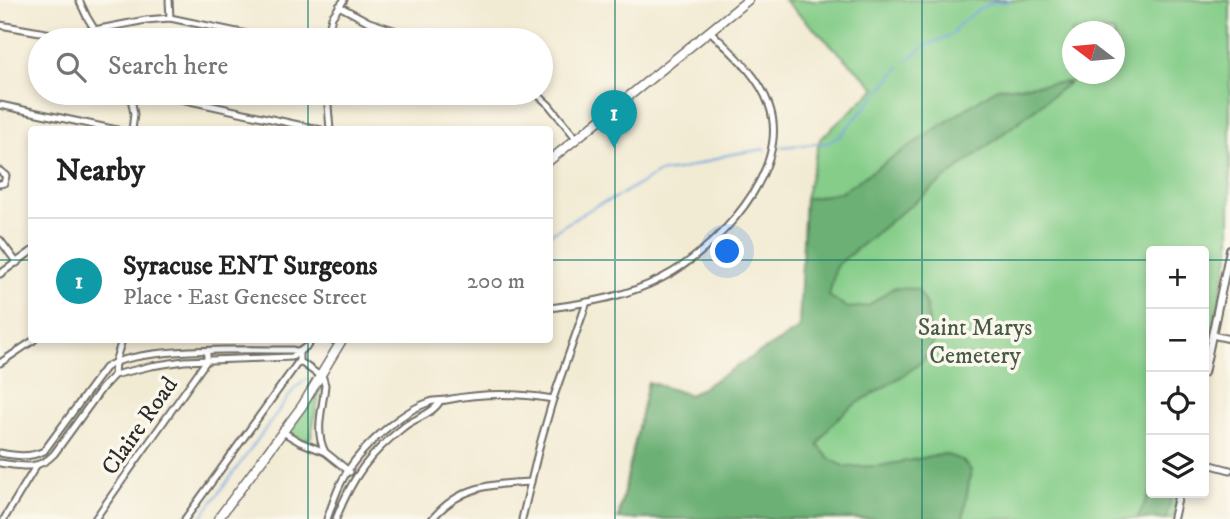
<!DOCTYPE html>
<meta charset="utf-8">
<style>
body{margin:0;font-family:"IM FELL DW Pica",serif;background:#f6f6f6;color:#222}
.controls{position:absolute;right:21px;bottom:21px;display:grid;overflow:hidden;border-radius:7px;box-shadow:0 4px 10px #0003}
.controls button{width:63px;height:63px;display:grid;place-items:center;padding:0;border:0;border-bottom:2px solid #e0e0e0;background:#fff;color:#222;font:35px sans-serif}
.compass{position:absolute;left:1062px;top:21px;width:63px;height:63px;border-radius:50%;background:#fff;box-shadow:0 4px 10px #0003;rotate:286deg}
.you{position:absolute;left:728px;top:252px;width:24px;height:24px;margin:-18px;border:5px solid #fff;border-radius:50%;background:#1a73e8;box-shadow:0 0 0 10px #1a73e833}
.badge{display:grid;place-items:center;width:46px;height:46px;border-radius:50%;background:#1f6fb2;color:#fff;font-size:23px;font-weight:700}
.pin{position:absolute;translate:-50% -58px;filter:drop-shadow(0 2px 4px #0008)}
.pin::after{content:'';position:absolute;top:37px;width:24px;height:21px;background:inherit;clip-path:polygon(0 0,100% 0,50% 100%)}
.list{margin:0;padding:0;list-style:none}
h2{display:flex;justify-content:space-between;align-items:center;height:91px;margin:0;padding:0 28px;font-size:30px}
h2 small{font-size:23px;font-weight:400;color:#767676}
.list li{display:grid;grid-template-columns:46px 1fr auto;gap:21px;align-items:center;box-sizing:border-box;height:126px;padding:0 28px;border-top:2px solid #e0e0e0}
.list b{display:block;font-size:26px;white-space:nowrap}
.list p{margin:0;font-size:23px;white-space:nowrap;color:#767676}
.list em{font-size:23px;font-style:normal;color:#767676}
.icon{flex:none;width:38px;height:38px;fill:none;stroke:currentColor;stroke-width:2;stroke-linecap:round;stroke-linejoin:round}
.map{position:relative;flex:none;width:1230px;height:519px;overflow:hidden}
.search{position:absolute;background:#fff;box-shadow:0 4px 10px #0003;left:28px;top:28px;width:525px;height:77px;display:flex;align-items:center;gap:18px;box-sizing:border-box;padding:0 24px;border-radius:38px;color:#767676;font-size:26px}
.panel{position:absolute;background:#fff;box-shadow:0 4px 10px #0003;left:28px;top:126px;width:525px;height:217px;border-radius:7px}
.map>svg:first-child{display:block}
</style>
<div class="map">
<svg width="1230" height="519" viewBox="0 0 1230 519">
<rect width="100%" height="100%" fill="#fbf7ec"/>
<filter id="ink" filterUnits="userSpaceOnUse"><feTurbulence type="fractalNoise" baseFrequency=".0143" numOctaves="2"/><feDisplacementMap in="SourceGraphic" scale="14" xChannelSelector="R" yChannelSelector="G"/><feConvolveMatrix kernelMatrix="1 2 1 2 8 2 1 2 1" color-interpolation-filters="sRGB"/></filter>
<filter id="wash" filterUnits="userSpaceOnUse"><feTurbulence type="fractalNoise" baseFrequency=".00686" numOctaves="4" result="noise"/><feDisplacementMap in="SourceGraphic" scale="28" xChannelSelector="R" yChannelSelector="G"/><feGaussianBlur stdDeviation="1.57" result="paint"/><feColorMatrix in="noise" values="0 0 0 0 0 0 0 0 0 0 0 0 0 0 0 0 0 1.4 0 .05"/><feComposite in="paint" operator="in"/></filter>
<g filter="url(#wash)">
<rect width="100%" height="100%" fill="#f2ebd4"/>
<g fill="#85cd89" stroke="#587c5a" stroke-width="2" fill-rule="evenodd">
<path d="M784 0H1230V250L1204 373V251H1151V493H1179L1173 519H618L648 382 690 395 799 329 805 199 820 139 876 88ZM1072 32H1114V74H1072Z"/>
<polygon points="321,385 311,437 305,441 300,440 290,434 290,429"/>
</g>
<g fill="#6cb075" stroke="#4c6e50" stroke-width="2">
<path d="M1070 82 898 215 836 266 829 296 848 308 868 306 893 288 917 289C927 304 927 307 929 324 930 331 933 340 932 346 929 367 863 397 846 411 834 420 825 432 818 445L829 458 845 467 879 466 944 454 962 460 971 470 963 519H618L648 382 690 395 799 329 805 199 841 192 997 88Z"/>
<polygon points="1151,490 1151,493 1172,493 1166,519 1137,519"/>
</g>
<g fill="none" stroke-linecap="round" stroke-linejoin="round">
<g stroke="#6ea5dc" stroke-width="2">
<path d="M906 61 927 45 950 36 955 32 954 30C961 22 984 4 994 2 1002 1 1004 4 1011 0"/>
<polyline points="779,147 828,143 840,136 900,67"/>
<polyline points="550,234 597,205 615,198 658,173 683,169 727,155 765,149"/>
<polyline points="355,345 366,340"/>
<polyline points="200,519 295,388 307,379"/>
</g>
</g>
</g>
<g filter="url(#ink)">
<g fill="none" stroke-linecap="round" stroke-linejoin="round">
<g stroke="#716e66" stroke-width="9">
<g id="minor">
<polyline points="79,0 87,17 101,40"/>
<polyline points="169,0 170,18"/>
<polyline points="339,6 369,22 424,40"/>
<polyline points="0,25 63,36 146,20 170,18 276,40"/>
<polyline points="326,40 332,17 344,0"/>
<polyline points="130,93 134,114 132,130"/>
<polyline points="154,93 321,130"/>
<polyline points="327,93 330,130"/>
<polyline points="536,93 549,105 576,138"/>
<polyline points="0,105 117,130"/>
<polyline points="0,171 6,176 4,183 0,184"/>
<polyline points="0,240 17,263"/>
<polyline points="0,274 32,251"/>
<path d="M550 308C588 303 628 296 662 278 715 251 793 170 769 105 758 74 732 53 710 31"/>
<polyline points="1212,335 1230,339"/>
<polyline points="333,340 340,343"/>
<path d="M299 361 323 378 325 385C323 408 314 431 325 452"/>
<polyline points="0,363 34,340"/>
<polyline points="114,375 115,362 122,340"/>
<polyline points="283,432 300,442 325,452 350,472"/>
<path d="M0 453C16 456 30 458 44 451L105 368C133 346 254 350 293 350L299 352"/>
<path d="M0 463C21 466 38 471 54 454L102 388 114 375 151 366 184 361 292 357 307 346 312 340"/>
<polyline points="1204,463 1230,470"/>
<polyline points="4,519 36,466"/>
<polyline points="95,519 207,360 207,351"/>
<polyline points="185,519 299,361 299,352"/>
<path d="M327 519C332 506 336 491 343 479 357 451 401 411 430 402 435 400 441 401 446 400 481 393 518 393 553 399"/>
<path d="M336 519C352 477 369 454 405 426 416 418 434 413 440 401"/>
<path d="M432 519C460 486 490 484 531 482"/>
<polyline points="522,519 540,444 553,399 587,302"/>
</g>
</g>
<g stroke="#716e66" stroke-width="10">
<g id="tertiary">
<polyline points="1204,373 1230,250"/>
<polyline points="1173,519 1179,493"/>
</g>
</g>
<g stroke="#716e66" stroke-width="11">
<g id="primary">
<polyline points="550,160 748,0"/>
<polyline points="218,519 302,406 342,340"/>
</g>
</g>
<use href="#minor" stroke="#fff" stroke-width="5"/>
<use href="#tertiary" stroke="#fff" stroke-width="6"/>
<use href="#primary" stroke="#fff" stroke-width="8"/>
</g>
</g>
<path fill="none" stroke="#0f766e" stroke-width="2" stroke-opacity="0.55" d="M308 0V40M615 0V519M922 0V519M308 93V130M0 260H32M550 260H1151M1204 260H1230M308 340V519"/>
<g text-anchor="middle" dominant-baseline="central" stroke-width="7" stroke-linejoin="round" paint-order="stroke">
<g font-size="24" fill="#465c47" stroke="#fbf7ec">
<text x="975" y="328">Saint Marys<tspan x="975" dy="28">Cemetery</tspan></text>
</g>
<g font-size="24" fill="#2b2b2b" stroke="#fbf7ec">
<text transform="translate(140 426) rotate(-55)">Claire Road</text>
</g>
</g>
</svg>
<div class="controls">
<button>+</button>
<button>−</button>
<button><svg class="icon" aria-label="locate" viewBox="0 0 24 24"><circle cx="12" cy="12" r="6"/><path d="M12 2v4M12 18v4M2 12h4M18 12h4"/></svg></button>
<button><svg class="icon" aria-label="layers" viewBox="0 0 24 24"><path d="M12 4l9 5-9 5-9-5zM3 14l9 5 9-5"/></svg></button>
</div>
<svg class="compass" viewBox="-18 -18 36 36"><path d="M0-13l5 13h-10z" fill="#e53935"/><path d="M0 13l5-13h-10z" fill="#767676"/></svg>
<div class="you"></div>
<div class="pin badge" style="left:614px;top:148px;background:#0f9aa8">1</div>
<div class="search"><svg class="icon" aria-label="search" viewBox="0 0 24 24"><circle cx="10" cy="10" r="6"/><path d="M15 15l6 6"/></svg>Search here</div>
<section class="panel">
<h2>Nearby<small></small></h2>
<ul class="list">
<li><span class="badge" style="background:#0f9aa8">1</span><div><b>Syracuse ENT Surgeons</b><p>Place · East Genesee Street</p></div><em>200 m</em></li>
</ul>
</section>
</div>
